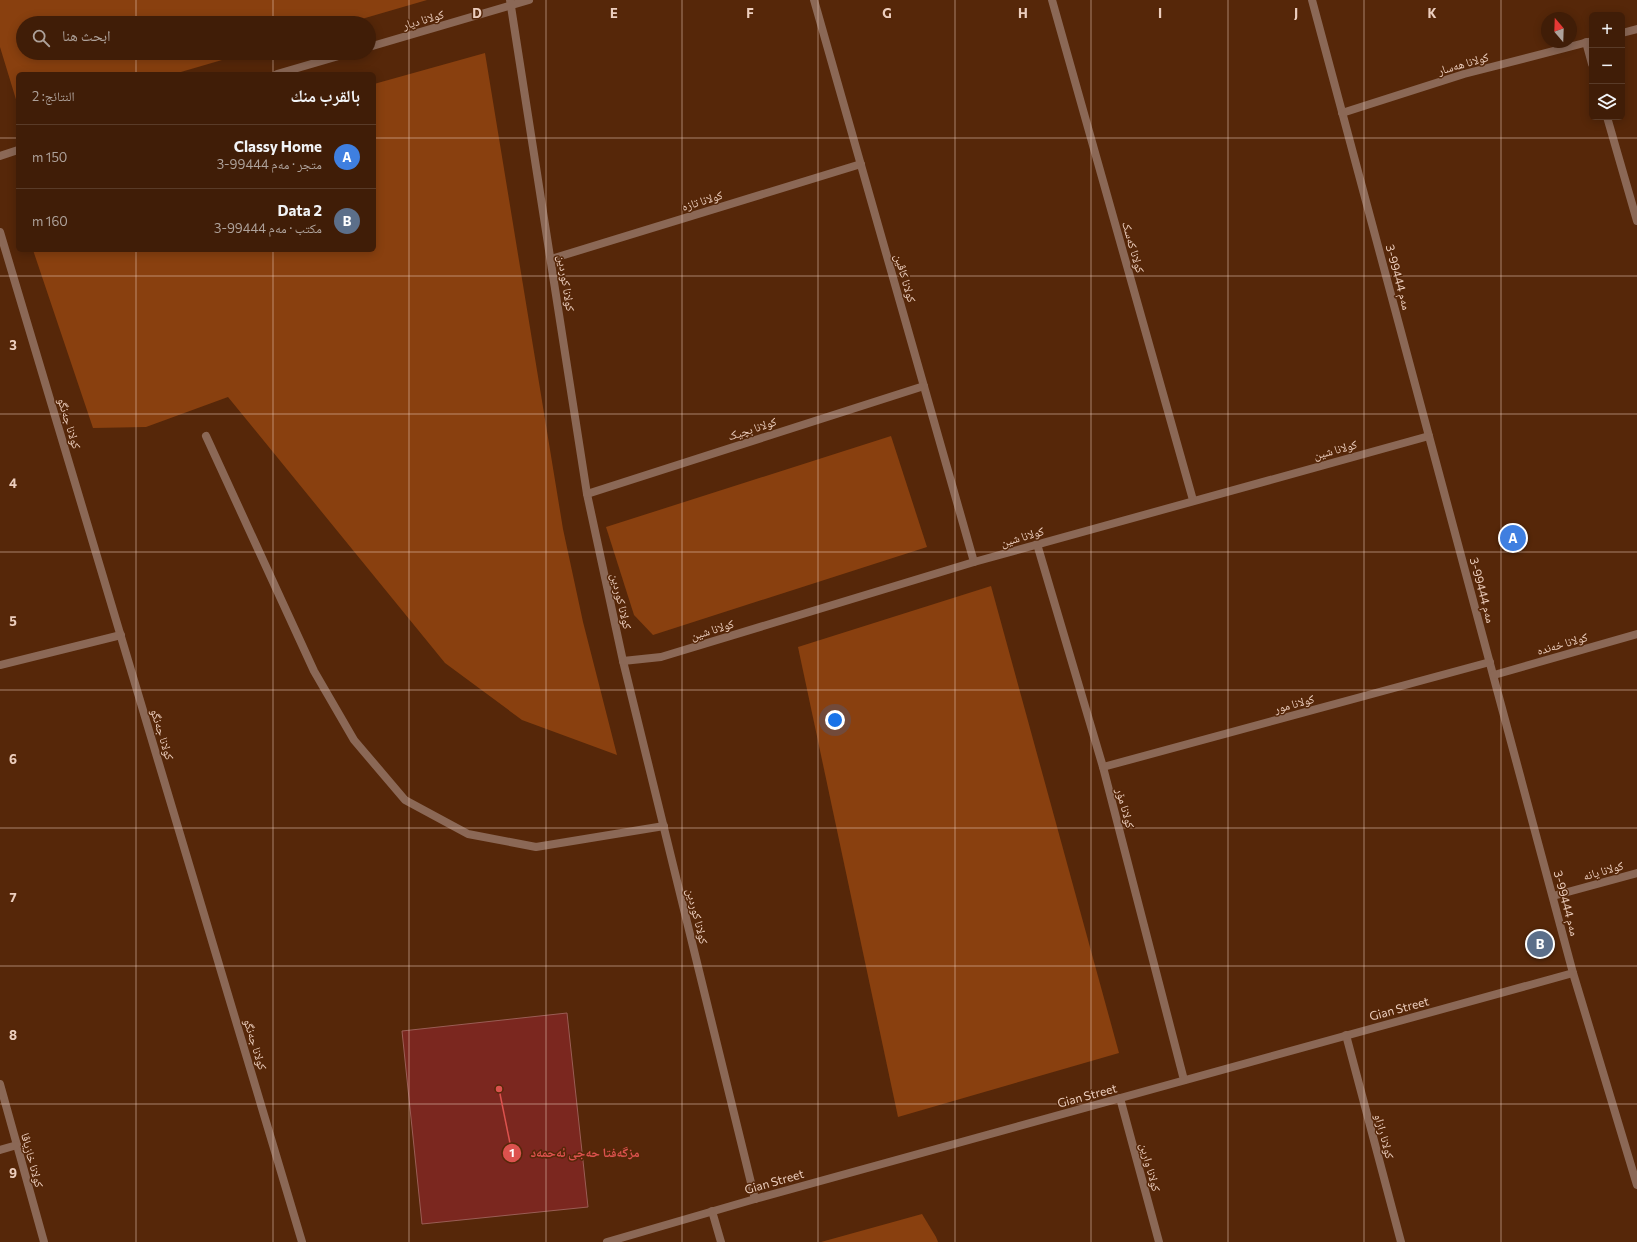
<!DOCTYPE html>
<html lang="ar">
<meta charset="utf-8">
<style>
body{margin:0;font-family:Commissioner,"Noto Naskh Arabic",sans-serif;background:#472611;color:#f1f3f6;direction:rtl}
.controls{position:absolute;right:12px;top:12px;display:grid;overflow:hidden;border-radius:6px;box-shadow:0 2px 10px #0003}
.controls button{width:36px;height:36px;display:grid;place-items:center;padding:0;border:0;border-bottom:1px solid #593b28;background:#401d07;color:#f1f3f6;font:20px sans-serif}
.compass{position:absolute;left:1541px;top:12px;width:36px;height:36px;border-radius:50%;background:#401d07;box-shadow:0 2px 10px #0003;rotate:341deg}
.you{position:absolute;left:835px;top:720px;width:14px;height:14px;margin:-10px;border:3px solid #fff;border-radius:50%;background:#1a73e8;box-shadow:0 0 0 6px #1a73e833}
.badge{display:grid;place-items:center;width:26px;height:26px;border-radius:50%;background:#8c9099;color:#fff;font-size:13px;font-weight:700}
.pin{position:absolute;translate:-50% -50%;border:2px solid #fff;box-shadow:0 1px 4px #0006}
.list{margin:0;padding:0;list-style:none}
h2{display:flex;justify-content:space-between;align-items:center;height:52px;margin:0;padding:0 16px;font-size:17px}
h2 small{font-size:13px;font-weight:400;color:#aea29b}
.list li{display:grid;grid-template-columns:26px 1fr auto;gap:12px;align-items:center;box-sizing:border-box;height:64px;padding:0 16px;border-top:1px solid #593b28}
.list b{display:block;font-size:15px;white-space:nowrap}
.list p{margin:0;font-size:13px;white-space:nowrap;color:#aea29b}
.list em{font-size:13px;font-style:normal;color:#aea29b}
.icon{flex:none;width:22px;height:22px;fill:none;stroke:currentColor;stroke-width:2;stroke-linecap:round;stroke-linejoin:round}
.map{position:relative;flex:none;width:1637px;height:1242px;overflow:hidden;direction:ltr}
.search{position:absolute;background:#401d07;box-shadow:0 2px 10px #0003;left:16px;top:16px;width:360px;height:44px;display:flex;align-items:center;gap:10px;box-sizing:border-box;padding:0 14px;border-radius:22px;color:#aea29b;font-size:15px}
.panel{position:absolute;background:#401d07;box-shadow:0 2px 10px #0003;left:16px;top:72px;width:360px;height:180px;border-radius:6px;direction:rtl}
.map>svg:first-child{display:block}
</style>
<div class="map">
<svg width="1637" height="1242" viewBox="0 0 1637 1242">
<rect width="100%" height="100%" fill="#562709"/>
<g fill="#89400f">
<polygon points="0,0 427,0 348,23 23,23 23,53 246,53 174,74 18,74 18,106 0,47"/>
<polygon points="485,53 563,529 583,622 617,755 522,720 445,663 228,397 146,427 93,428 33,250 374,250 374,84"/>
<polygon points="891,436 927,547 653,635 634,615 606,527"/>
<polygon points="991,586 1119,1053 898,1117 798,647"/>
<polygon points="922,1214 936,1237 938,1242 821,1242"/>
</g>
<polygon fill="#7b271f" stroke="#9a5d55" points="567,1013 588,1207 422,1224 402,1031"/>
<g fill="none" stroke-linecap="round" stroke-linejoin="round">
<polyline stroke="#8b6856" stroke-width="8" points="206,436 314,671 354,740 405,800 468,834 536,847 664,826"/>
<g stroke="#8b6856" stroke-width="8">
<polyline points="510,0 587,494 623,661 755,1199"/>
<polyline points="814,0 974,562"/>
<polyline points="1052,0 1193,500"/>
<polyline points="1312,0 1573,973 1637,1185"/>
<polyline points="1622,33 1637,29"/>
<polyline points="1586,42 1592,64"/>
<polyline points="369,47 529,0"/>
<polyline points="277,74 349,53"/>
<polyline points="1342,113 1464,74 1592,41"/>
<polyline points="1607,117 1637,221"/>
<polyline points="0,156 18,150"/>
<polyline points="0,232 302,1242"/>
<polyline points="551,259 861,164"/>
<polyline points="587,494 924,386"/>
<polyline points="1037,544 1103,767 1184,1080"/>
<polyline points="623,661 661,657 974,562 1429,436"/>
<polyline points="0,665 121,635"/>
<polyline points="1494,675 1637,634"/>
<polyline points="1103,767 1490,662"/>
<polyline points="1553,896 1637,873"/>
<polyline points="1346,1035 1401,1242"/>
<polyline points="0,1084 44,1242"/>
<polyline points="1120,1098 1159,1242"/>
<polyline points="0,1150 17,1145"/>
<polyline points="712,1211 721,1242"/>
<polyline points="607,1242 755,1199 1573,973"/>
</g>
</g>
<path fill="none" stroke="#eccebe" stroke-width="1" stroke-opacity="0.55" d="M136 0V23M273 0V23M409 0V1242M546 0V1242M682 0V1242M818 0V1242M955 0V1242M1091 0V1242M1228 0V1242M1364 0V1242M1501 0V1242M136 53V74M273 53V74M0 138H18M374 138H1637M136 250V1242M273 250V1242M0 276H1637M0 414H1637M0 552H1637M0 690H1637M0 828H1637M0 966H1637M0 1104H1637"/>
<g text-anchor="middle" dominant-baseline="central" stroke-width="3" stroke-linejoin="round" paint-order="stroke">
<g font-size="12" fill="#eccebe" stroke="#562709">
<text transform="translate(423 19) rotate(-16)">کولانا دیار</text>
<text transform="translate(1463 63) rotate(-16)">کولانا هه‌سار</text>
<text transform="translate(702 200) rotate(-17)">کولانا تازە</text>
<text transform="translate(1134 247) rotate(74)">کولانا کەسک</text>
<text transform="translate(1399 277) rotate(75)">مەم 99444-3</text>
<text transform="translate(906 278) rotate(74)">کولانا کاڤین</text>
<text transform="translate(567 283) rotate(81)">کولانا کوردین</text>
<text transform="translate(70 423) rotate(73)">کولانا جەنگو</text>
<text transform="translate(752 428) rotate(-18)">کولانا بچیک</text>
<text transform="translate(1335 449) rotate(-15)">کولانا شین</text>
<text transform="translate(1022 536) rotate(-16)">کولانا شین</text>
<text transform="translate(1483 590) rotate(75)">مەم 99444-3</text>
<text transform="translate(622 601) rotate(77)">کولانا کوردین</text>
<text transform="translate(712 629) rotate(-17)">کولانا شین</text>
<text transform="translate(1562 643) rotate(-16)">کولانا خه‌نده‌</text>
<text transform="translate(1294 703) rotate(-15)">کولانا مور</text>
<text transform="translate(163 734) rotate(73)">کولانا جەنگو</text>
<text transform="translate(1126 808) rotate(75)">کولانا مۆر</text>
<text transform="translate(1603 870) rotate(-16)">کولانا یانه</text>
<text transform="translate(1567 903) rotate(75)">مەم 99444-3</text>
<text transform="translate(698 916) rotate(76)">کولانا کوردین</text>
<text transform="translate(1399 1008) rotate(-15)">Gian Street</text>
<text transform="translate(256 1044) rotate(73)">کولانا جەنگو</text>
<text transform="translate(1087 1095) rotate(-15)">Gian Street</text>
<text transform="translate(1385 1136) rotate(75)">کولانا رازاو</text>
<text transform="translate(33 1160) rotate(75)">کولانا خازیاڤا</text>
<text transform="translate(1151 1167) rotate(75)">کولانا وارین</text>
<text transform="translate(774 1181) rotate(-16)">Gian Street</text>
</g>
</g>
<g font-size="13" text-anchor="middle" font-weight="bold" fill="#eccebe" stroke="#562709" stroke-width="3" stroke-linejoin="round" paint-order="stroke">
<text x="477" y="18">D</text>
<text x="614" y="18">E</text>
<text x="750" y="18">F</text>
<text x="887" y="18">G</text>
<text x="1023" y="18">H</text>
<text x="1160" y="18">I</text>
<text x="1296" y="18">J</text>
<text x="1432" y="18">K</text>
<text x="13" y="350">3</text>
<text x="13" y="488">4</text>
<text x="13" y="626">5</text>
<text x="13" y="764">6</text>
<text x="13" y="902">7</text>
<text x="13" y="1040">8</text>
<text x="13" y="1178">9</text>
</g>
<path fill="none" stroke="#dc524e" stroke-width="1.5" d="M499 1089L512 1153"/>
<g fill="#dc524e" stroke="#562709" stroke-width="1.5">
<circle cx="499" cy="1089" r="4"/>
<circle cx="512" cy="1153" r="10"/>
</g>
<g font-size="12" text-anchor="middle" font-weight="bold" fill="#fff">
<text x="512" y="1157">1</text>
</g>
<g font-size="13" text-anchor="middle" font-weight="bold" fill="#dc524e" stroke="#562709" stroke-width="3" stroke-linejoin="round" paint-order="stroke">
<text x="585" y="1157">مزگەفتا حەجی ئەحمەد</text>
</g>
</svg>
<div class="controls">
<button>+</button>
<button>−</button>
<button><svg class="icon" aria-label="layers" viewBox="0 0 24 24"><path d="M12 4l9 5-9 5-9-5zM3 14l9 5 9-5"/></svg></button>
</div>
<svg class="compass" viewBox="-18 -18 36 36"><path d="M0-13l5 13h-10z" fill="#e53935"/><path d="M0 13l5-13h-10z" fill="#aea29b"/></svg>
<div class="you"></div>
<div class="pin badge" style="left:1513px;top:538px;background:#3f7fe0">A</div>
<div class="pin badge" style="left:1540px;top:944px;background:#5c6f8a">B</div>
<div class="search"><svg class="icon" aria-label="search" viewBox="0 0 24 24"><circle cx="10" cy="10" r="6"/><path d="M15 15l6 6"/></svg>ابحث هنا</div>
<section class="panel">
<h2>بالقرب منك<small>النتائج: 2</small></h2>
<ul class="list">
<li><span class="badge" style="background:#3f7fe0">A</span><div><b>Classy Home</b><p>متجر · مەم 99444-3</p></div><em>150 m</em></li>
<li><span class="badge" style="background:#5c6f8a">B</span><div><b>Data 2</b><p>مكتب · مەم 99444-3</p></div><em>160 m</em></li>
</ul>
</section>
</div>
